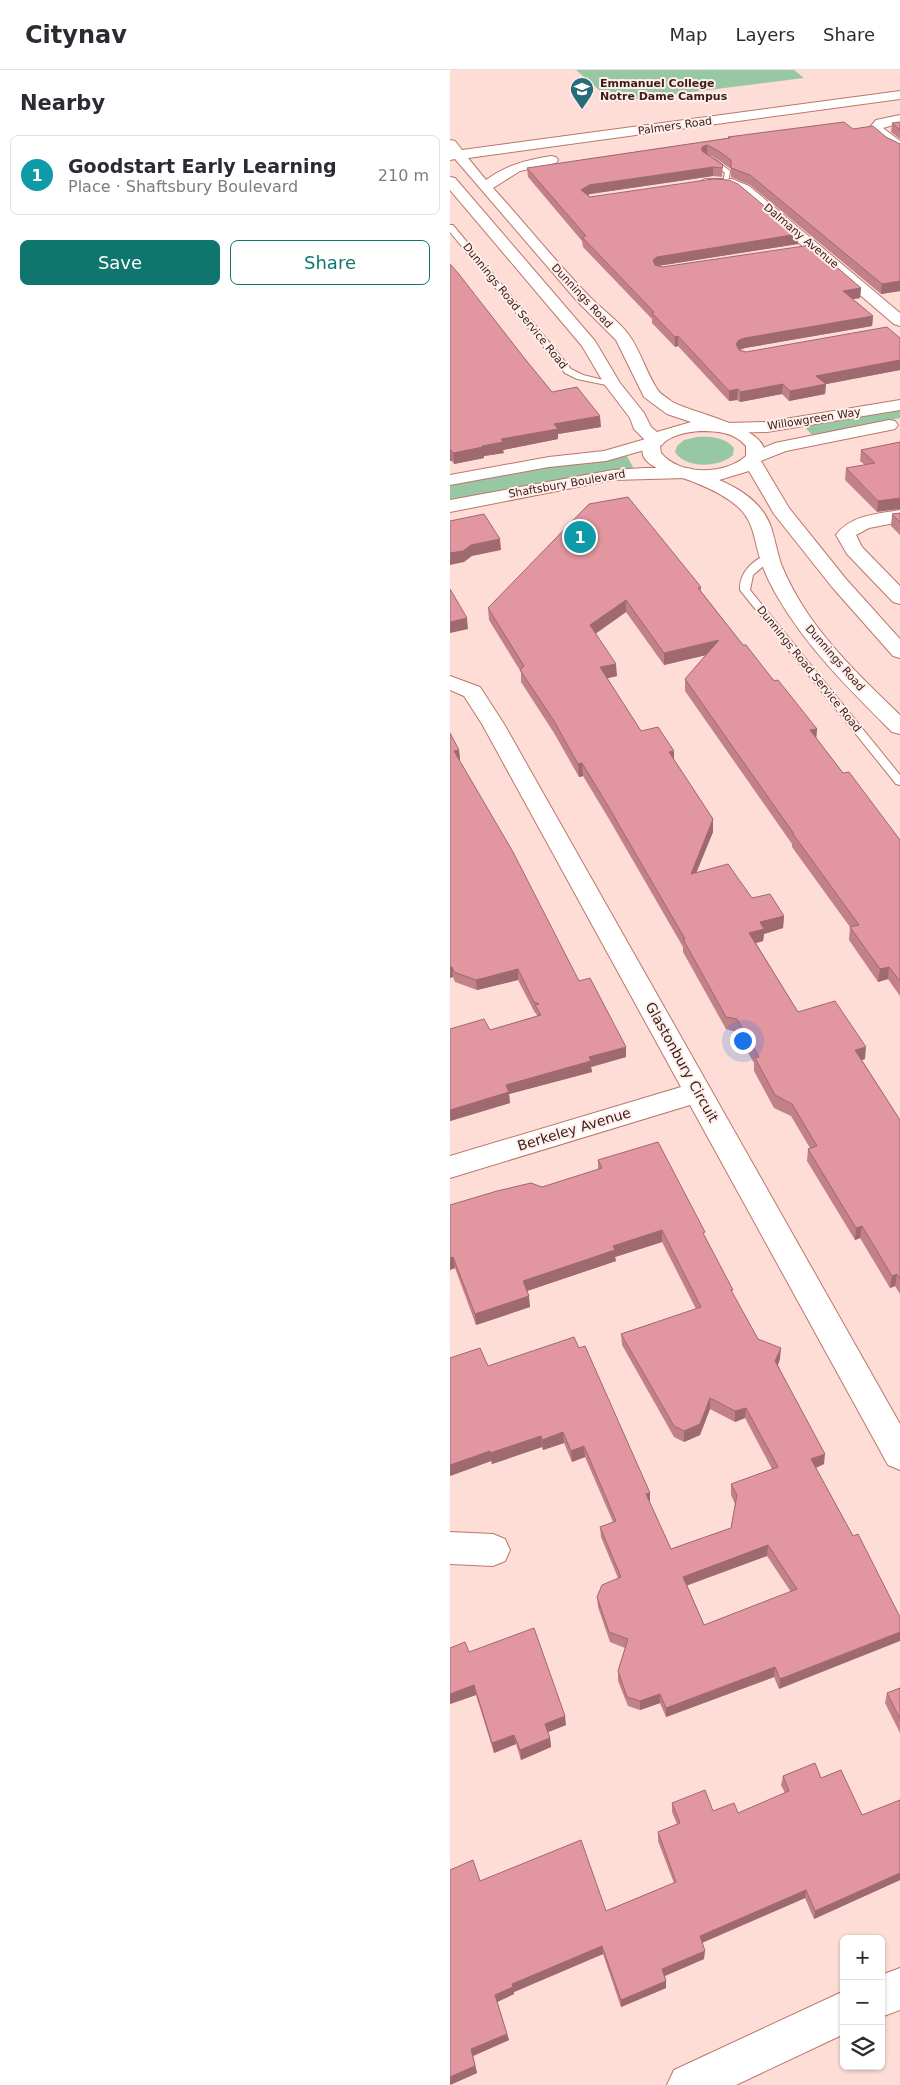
<!DOCTYPE html>
<meta charset="utf-8">
<style>
body{margin:0;font-family:"DejaVu Sans",sans-serif;background:#f2f2f3;color:#2b2b33}
.controls{position:absolute;right:15px;bottom:15px;display:grid;overflow:hidden;border-radius:8px;box-shadow:0 1px 4px #0004}
.controls button{width:45px;height:45px;display:grid;place-items:center;padding:0;border:0;border-bottom:1px solid #e1e1e2;background:#fff;color:#2b2b33;font:25px sans-serif}
.you{position:absolute;left:292px;top:970px;width:18px;height:18px;margin:-12px;border:4px solid #fff;border-radius:50%;background:#1a73e8;box-shadow:0 0 0 8px #1a73e833}
.badge{display:grid;place-items:center;width:32px;height:32px;border-radius:50%;background:#0f766e;color:#fff;font-size:16px;font-weight:700}
.pin{position:absolute;translate:-50% -50%;border:2px solid #fff;box-shadow:0 1px 5px #0006}
.list{margin:0;padding:0;list-style:none}
h2{display:flex;justify-content:space-between;align-items:center;height:65px;margin:0;padding:0 20px;font-size:21px}
h2 small{font-size:16px;font-weight:400;color:#7c7c81}
.list li{display:grid;grid-template-columns:32px 1fr auto;gap:15px;align-items:center;box-sizing:border-box;height:80px;margin:0 10px 10px;padding:0 10px;border:1px solid #e1e1e2;border-radius:8px}
.list b{display:block;font-size:19px;white-space:nowrap}
.list p{margin:0;font-size:16px;white-space:nowrap;color:#7c7c81}
.list em{font-size:16px;font-style:normal;color:#7c7c81}
.actions{display:flex;gap:10px;padding:15px 20px}
.actions a{flex:1;padding:11px 0;border:1px solid #0f766e;border-radius:8px;text-align:center;font-size:18px;color:#0f766e}
.actions .main{background:#0f766e;color:#fff}
.icon{flex:none;width:28px;height:28px;fill:none;stroke:currentColor;stroke-width:2;stroke-linecap:round;stroke-linejoin:round}
.map{position:relative;flex:none;width:450px;height:2015px;overflow:hidden}
header{display:flex;align-items:center;gap:30px;box-sizing:border-box;height:70px;padding:0 25px;background:#fff;border-bottom:1px solid #e1e1e2}
header strong{font-size:24px}
nav{display:flex;gap:28px;margin-inline-start:auto;font-size:18px}
main{display:flex}
aside{flex:1;background:#fff}
.map>svg:first-child{display:block}
</style>
<header>
<strong>Citynav</strong>
<nav><a>Map</a><a>Layers</a><a>Share</a></nav>
</header>
<main>
<aside>
<h2>Nearby<small></small></h2>
<ul class="list">
<li><span class="badge" style="background:#0f9aa8">1</span><div><b>Goodstart Early Learning</b><p>Place · Shaftsbury Boulevard</p></div><em>210 m</em></li>
</ul>
<div class="actions"><a class="main">Save</a><a>Share</a></div>
</aside>
<div class="map">
<svg width="450" height="2015" viewBox="0 0 450 2015">
<rect width="100%" height="100%" fill="#fdddd6"/>
<g fill="#97c8a3">
<polygon points="126,0 344,0 354,8 163,32"/>
<polygon points="450,339 450,348 363,366 353,355"/>
<path d="M247 367C260 366 275 367 284 378L283 385C269 398 236 399 225 382L227 376 234 370Z"/>
<polygon points="177,386 184,399 155,401 0,430 0,414 112,395 150,392"/>
</g>
<g fill="none" stroke-linecap="round" stroke-linejoin="round">
<g stroke="#bc7668" stroke-width="2">
<g id="service">
<polygon points="258,87 266,90 280,101 278,113 273,112 275,103 262,92 256,90 256,88"/>
<polygon points="0,155 3,155 121,299 133,305 166,313 166,317 127,309 115,303 0,162"/>
<path d="M319 484 324 487 303 505 300 520 450 705V715L446 714 290 520C289 503 303 489 319 484Z"/>
</g>
</g>
<g stroke="#bc7668" stroke-width="2">
<g id="minor">
<path d="M450 45V53L433 58 450 71V81C439 78 424 67 420 57L426 50Z"/>
<polygon points="255,109 282,109 299,116 450,243 450,256 444,254 289,122 280,117 250,116 248,113"/>
<polygon points="450,330 450,340 317,362 277,363 271,362 268,358 271,354 277,353 317,352"/>
<polygon points="439,350 445,351 448,355 445,359 336,381 303,394 297,393 294,389 297,385 325,373"/>
<path d="M450 440V452L419 458 406 465 412 477 450 516V534L443 532 397 484 386 465C400 445 428 444 450 440Z"/>
<polygon points="0,606 30,617 54,654 450,1354 450,1400 438,1395 240,1035 0,1108 0,1086 231,1017 32,654 14,626 0,620"/>
<polygon points="0,1462 43,1464 55,1469 60,1480 55,1491 43,1496 0,1494"/>
<polygon points="450,1898 450,1940 431,1947 431,1905"/>
<polygon points="394,1921 394,1964 286,2015 217,2015 224,2000"/>
</g>
</g>
<g stroke="#bc7668" stroke-width="2">
<g id="tertiary">
<polygon points="206,366 212,367 215,371 212,375 156,391 99,397 0,415 0,405 99,387 154,381"/>
<polygon points="194,398 236,398 242,399 245,403 242,407 236,408 163,410 0,442 0,430 163,400"/>
</g>
</g>
<g stroke="#bc7668" stroke-width="2">
<path id="secondary" d="M450 21V29L18 88 36 110C56 95 77 90 101 86L106 87 108 90 106 93 70 101 43 118C75 153 105 191 138 225 151 239 168 250 179 265 191 282 196 302 207 319 210 324 216 327 221 331 238 343 333 359 311 391L339 438 396 509 450 569V588L443 586 382 517 324 444 299 401 269 410C291 419 313 434 321 457 325 469 327 482 331 494 338 511 347 528 358 544 384 582 417 613 450 645V664L442 662C400 620 357 578 327 526 320 514 314 502 310 488 304 470 304 451 288 437 276 426 261 419 246 413 231 406 178 397 196 371L184 359 180 348 155 315 132 276 0 120V107L5 108 145 271 170 313 194 343 201 357 207 362 241 352 217 344 194 327 166 270 127 231 5 89 0 90V70L5 71 12 80ZM250 361C267 361 284 362 296 376V386C275 405 230 406 211 383L210 376C220 365 236 362 250 361Z"/>
</g>
<use href="#service" fill="#fff" fill-rule="evenodd"/>
<use href="#minor" fill="#fff" fill-rule="evenodd"/>
<use href="#tertiary" fill="#fff" fill-rule="evenodd"/>
<use href="#secondary" fill="#fff" fill-rule="evenodd"/>
</g>
<g fill="#c28189" fill-rule="evenodd">
<polygon points="450,52 450,69 441,62 442,53"/>
<polygon points="403,59 436,67 450,74 450,221 431,224 300,115 281,107 281,99 267,89 259,85 273,95 272,107 263,106 140,124 138,125 140,127 348,164 348,174 208,196 212,197 411,218 410,228 403,229 423,246 422,256 295,278 290,280 296,282 450,268 450,300 376,314 375,324 339,331 332,324 290,332 287,330 279,331 228,276 225,277 202,253 202,249 133,177 132,171 78,107 77,98 278,68 278,67"/>
<polygon points="0,194 75,289 102,322 151,357 108,364 108,369 53,380 54,383 34,386 34,388 4,394 2,391 0,391"/>
<polygon points="450,372 427,442 395,410 396,398 415,395 410,391 411,380"/>
<polygon points="450,443 450,465 441,456 442,444"/>
<polygon points="251,517 251,521 293,575 367,659 366,668 393,703 450,770 450,926 438,909 428,912 399,870 400,857 342,777 342,774 235,621 235,609 256,585 214,595 176,542 146,563 167,606 157,608 191,661 224,690 263,749 263,762 246,802 302,828 334,846 333,858 314,864 313,871 306,873 348,942 415,989 412,990 450,1050 450,1224 445,1216 440,1218 410,1168 405,1170 357,1091 358,1079 360,1078 341,1046 324,1038 304,1001 304,993 286,962 276,959 233,882 233,877 159,749 133,706 129,707 104,663 71,612 71,602 39,550 38,538"/>
<polygon points="0,663 9,680 10,690 9,690 129,911 176,987 141,997 142,1002 59,1024 60,1033 0,1051 0,959 40,960 87,946 86,943 85,943 68,910 27,920 5,912 3,907 0,908"/>
<path d="M148 1090 255 1168 282 1223 308 1269 330 1289 328 1295 374 1394 366 1398 403 1466 329 1619 324 1607 216 1647 210 1633 190 1640 178 1636 168 1611V1601L175 1578 160 1572 148 1537 147 1527 168 1508 151 1467 150 1457 163 1452 135 1387 122 1392 114 1373 93 1380 92 1377 42 1394 41 1391 0 1406 38 1296 200 1433 221 1479 281 1458 285 1434 281 1425V1414L322 1399 295 1348 285 1352 260 1339 250 1365 234 1372 224 1367 172 1275 171 1264 246 1239 212 1172 165 1187 166 1191 77 1221 80 1237 26 1255 5 1198 0 1200V1135L92 1117 148 1100ZM317 1486 341 1522 254 1555 237 1515Z"/>
<polygon points="19,1582 116,1655 98,1662 100,1668 101,1677 71,1690 66,1674 44,1683 26,1625 0,1634"/>
<polygon points="450,1618 450,1663 435,1633 437,1623"/>
<polygon points="333,1706 371,1708 412,1745 450,1730 450,1810 364,1849 355,1828 252,1873 254,1889 215,1906 216,1911 216,1918 171,1937 153,1884 64,1922 64,1924 47,1932 59,1970 23,1986 27,2003 0,2015 0,1800 30,1811 156,1841 224,1813 208,1771 208,1762 227,1754 222,1742 222,1733 263,1741 288,1743 335,1723 331,1715"/>
</g>
<g fill="#9e696f">
<polygon points="257,75 257,84 252,86 252,77"/>
<polygon points="263,97 263,106 140,124 131,129 131,120 139,115"/>
<polygon points="348,164 348,174 207,196 203,200 203,190 207,187"/>
<polygon points="450,211 450,221 431,224 432,214"/>
<polygon points="411,218 410,228 393,231 393,221"/>
<polygon points="423,246 422,256 295,278 288,280 286,274 289,270 295,268"/>
<polygon points="228,266 228,276 225,277 225,267"/>
<polygon points="450,290 450,300 366,316 366,306"/>
<polygon points="333,314 332,324 290,332 290,322"/>
<polygon points="376,314 375,324 339,331 340,321"/>
<polygon points="288,319 287,330 279,331 279,321"/>
<polygon points="150,346 151,357 108,364 108,369 53,380 54,383 34,386 34,388 4,394 3,383 32,376 51,369 104,354"/>
<polygon points="0,380 1,380 2,391 0,391"/>
<polygon points="450,428 450,439 427,442 428,431"/>
<polygon points="50,469 51,480 22,486 14,492 0,495 0,483 21,475"/>
<polygon points="176,530 176,542 141,567 140,555"/>
<polygon points="17,548 18,559 0,563 0,552"/>
<polygon points="269,570 269,582 214,595 214,583"/>
<polygon points="166,594 167,606 150,610 150,597"/>
<polygon points="367,659 366,671 360,660"/>
<polygon points="9,680 10,690 5,691 4,681"/>
<polygon points="224,681 224,693 219,682"/>
<polygon points="132,693 133,706 129,707 128,694"/>
<polygon points="263,749 263,762 241,816 241,804"/>
<polygon points="334,846 333,858 314,864 313,871 299,875 299,863 310,852"/>
<polygon points="0,897 2,897 3,907 0,908"/>
<polygon points="439,897 438,909 428,912 430,899"/>
<polygon points="68,899 68,910 27,920 26,910"/>
<polygon points="176,977 176,987 141,997 142,1002 59,1024 60,1033 0,1051 0,1040 56,1015 139,987"/>
<polygon points="416,977 415,989 404,992 405,980"/>
<polygon points="412,1156 410,1168 405,1170 406,1158"/>
<polygon points="212,1160 212,1172 165,1187 166,1191 74,1222 73,1211 163,1176"/>
<polygon points="3,1187 5,1198 0,1200 0,1188"/>
<polygon points="447,1204 445,1216 440,1218 442,1206"/>
<polygon points="79,1226 80,1237 26,1255 25,1244"/>
<polygon points="331,1278 330,1289 325,1302 325,1291"/>
<polygon points="260,1328 260,1339 250,1365 234,1372 234,1361"/>
<polygon points="296,1338 295,1348 285,1352 285,1341"/>
<polygon points="113,1362 114,1373 93,1380 92,1370"/>
<polygon points="91,1366 92,1377 42,1394 40,1383"/>
<polygon points="134,1376 135,1387 122,1392 121,1381"/>
<polygon points="40,1381 41,1391 0,1406 0,1395"/>
<polygon points="375,1384 374,1394 360,1400 361,1389"/>
<polygon points="200,1423 200,1433 196,1435 196,1424"/>
<polygon points="318,1475 317,1486 233,1517 233,1507"/>
<polygon points="450,1562 450,1571 329,1619 330,1609"/>
<polygon points="325,1597 324,1607 216,1647 216,1638"/>
<polygon points="24,1615 26,1625 0,1634 0,1624"/>
<polygon points="210,1624 210,1633 190,1640 190,1631"/>
<polygon points="115,1646 116,1655 96,1663 95,1654"/>
<polygon points="64,1665 66,1674 44,1683 42,1673"/>
<polygon points="100,1668 101,1677 71,1690 70,1680"/>
<polygon points="450,1803 450,1810 364,1849 365,1841"/>
<polygon points="356,1820 355,1828 249,1874 250,1866"/>
<polygon points="152,1876 153,1884 64,1922 64,1924 47,1932 45,1925 62,1914"/>
<polygon points="255,1881 254,1889 212,1907 212,1899"/>
<polygon points="216,1911 216,1918 171,1937 171,1930"/>
<polygon points="57,1964 59,1970 23,1986 27,2003 0,2015 0,2007 21,1979"/>
</g>
<g fill="#e2969f" stroke="#9e696f" fill-rule="evenodd">
<polygon points="394,52 403,59 423,56 436,67 450,74 450,211 432,214 300,105 281,98 281,90 267,80 257,75 252,77 252,81 273,95 272,98 263,97 139,115 131,120 140,127 263,109 279,110 288,114 348,164 207,187 203,190 205,195 212,197 361,175 411,218 393,221 423,246 295,268 289,270 286,274 289,280 296,282 437,257 450,268 450,290 366,306 376,314 340,321 333,314 290,322 288,319 279,321 228,266 225,267 202,243 204,242 132,167 136,166 77,98 280,68 278,67"/>
<polygon points="450,52 450,60 442,53"/>
<polygon points="0,194 8,203 75,289 102,322 127,317 150,346 104,354 108,359 51,369 53,372 32,376 33,377 3,383 1,380 0,380"/>
<polygon points="450,372 450,428 428,431 396,398 425,393 411,380"/>
<polygon points="178,427 251,517 248,518 293,575 296,575 324,611 328,610 367,659 360,660 393,703 399,702 450,770 450,911 439,897 430,899 400,857 409,855 343,764 344,764 235,609 269,570 214,583 176,530 140,555 166,594 150,597 191,661 208,657 224,681 219,682 263,749 241,804 278,794 302,828 320,824 334,846 310,852 314,859 299,863 348,942 385,931 416,977 405,980 450,1050 450,1209 447,1204 442,1206 412,1156 406,1158 358,1079 367,1076 342,1034 325,1025 305,988 309,987 287,949 276,947 233,869 235,869 158,736 132,693 128,694 104,651 70,600 74,596 38,538 139,434"/>
<polygon points="450,443 450,452 442,444"/>
<polygon points="34,444 50,469 21,475 13,481 0,483 0,451"/>
<polygon points="0,519 17,548 0,552"/>
<polygon points="0,663 9,680 4,681 63,782 129,911 140,908 176,977 139,987 141,991 56,1015 59,1022 0,1040 0,959 34,949 40,960 91,945 85,935 89,934 84,932 68,899 26,910 4,902 2,897 0,897"/>
<path d="M208 1072 255 1162 253 1163 283 1220H281L308 1269 331 1278 325 1291 375 1384 361 1389 403 1466 408 1464 450 1547V1562L330 1609 325 1597 216 1638 210 1624 190 1631 177 1627 168 1601 178 1569 159 1562 147 1527 152 1515 171 1507 150 1457 166 1451 134 1376 121 1381 113 1362 92 1370 91 1366 40 1383V1381L0 1395V1288L30 1278 38 1296 124 1267 129 1278 135 1276 200 1423 196 1424 221 1479 281 1458 287 1425 281 1414 328 1397 296 1338 285 1341 260 1328 250 1354 234 1361 224 1356 171 1264 251 1237 212 1160 163 1176 165 1180 73 1211 79 1226 25 1244 3 1187 0 1188V1135L47 1121 81 1113 92 1117 152 1098 148 1090ZM318 1475 347 1519 254 1555 233 1507Z"/>
<polygon points="84,1558 115,1646 95,1654 100,1668 70,1680 64,1665 42,1673 24,1615 0,1624 0,1578 15,1572 19,1582"/>
<polygon points="450,1618 450,1649 437,1623"/>
<polygon points="365,1693 371,1708 391,1700 412,1745 450,1730 450,1803 365,1841 356,1820 250,1866 255,1881 212,1899 216,1911 171,1930 152,1876 62,1914 63,1917 45,1925 57,1964 21,1979 25,1996 0,2007 0,1800 23,1790 30,1811 131,1770 156,1841 226,1812 208,1762 230,1753 222,1733 255,1720 263,1741 284,1733 288,1743 339,1721 333,1706"/>
</g>
<defs>
<g id="school-pin" transform="scale(1.25)"><path d="M0 17L-7.5 6A9.5 9.5 0 1 1 7.5 6Z" fill="#266d7a" stroke="#ffeeeb"/><path d="M0-5L7-2L0 1L-7-2ZM-4 1L0 2.5L4 1V4Q0 6-4 4Z" fill="#fff"/></g>
</defs>
<g fill-rule="evenodd">
<use href="#school-pin" x="132" y="19"/>
</g>
<g text-anchor="middle" dominant-baseline="central" stroke-width="4" stroke-linejoin="round" paint-order="stroke">
<g font-size="11" font-weight="bold" fill="#3a1e18" stroke="#ffeeeb" text-anchor="start">
<text x="150" y="13">Emmanuel College<tspan x="150" dy="13">Notre Dame Campus</tspan></text>
</g>
<g font-size="11" fill="#3a1e18" stroke="#ffeeeb">
<text transform="translate(225 56) rotate(-8)">Palmers Road</text>
<text transform="translate(351 166) rotate(40)">Dalmany Avenue</text>
<text transform="translate(132 226) rotate(47)">Dunnings Road</text>
<text transform="translate(65 236) rotate(51)">Dunnings Road Service Road</text>
<text transform="translate(364 349) rotate(-9)">Willowgreen Way</text>
<text transform="translate(117 414) rotate(-10)">Shaftsbury Boulevard</text>
<text transform="translate(385 588) rotate(49)">Dunnings Road</text>
<text transform="translate(359 599) rotate(51)">Dunnings Road Service Road</text>
</g>
<g font-size="14" fill="#3a1e18" stroke="#ffeeeb">
<text transform="translate(232 992) rotate(61)">Glastonbury Circuit</text>
<text transform="translate(124 1059) rotate(-17)">Berkeley Avenue</text>
</g>
</g>
</svg>
<div class="controls">
<button>+</button>
<button>−</button>
<button><svg class="icon" aria-label="layers" viewBox="0 0 24 24"><path d="M12 4l9 5-9 5-9-5zM3 14l9 5 9-5"/></svg></button>
</div>
<div class="you"></div>
<div class="pin badge" style="left:130px;top:467px;background:#0f9aa8">1</div>
</div>
</main>
